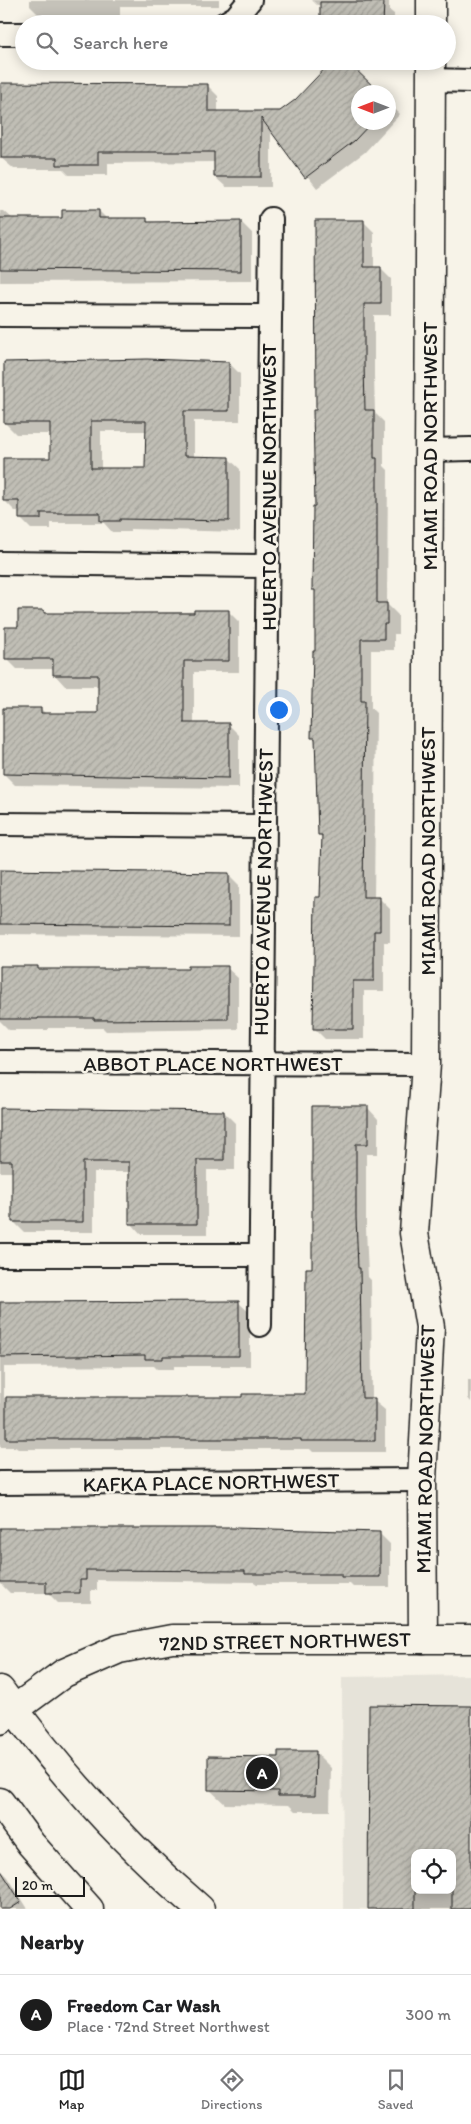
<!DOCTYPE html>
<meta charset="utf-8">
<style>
body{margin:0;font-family:Itim,sans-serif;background:#f2f2f2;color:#202124}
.controls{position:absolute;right:15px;bottom:15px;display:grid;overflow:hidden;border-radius:10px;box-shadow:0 2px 12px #0003}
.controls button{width:45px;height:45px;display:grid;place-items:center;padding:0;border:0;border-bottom:1px solid #e0e0e0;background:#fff;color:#202124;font:25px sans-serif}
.compass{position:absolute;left:351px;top:85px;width:45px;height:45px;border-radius:50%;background:#fff;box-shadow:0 2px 12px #0003;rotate:270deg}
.scale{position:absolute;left:15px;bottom:12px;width:70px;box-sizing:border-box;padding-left:5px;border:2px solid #1c1c1c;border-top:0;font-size:14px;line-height:18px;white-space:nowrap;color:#1c1c1c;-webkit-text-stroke:4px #f7f3e8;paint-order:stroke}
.you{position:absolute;left:278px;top:709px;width:18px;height:18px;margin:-12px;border:4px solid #fff;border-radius:50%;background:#1a73e8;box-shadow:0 0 0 8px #1a73e833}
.badge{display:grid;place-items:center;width:32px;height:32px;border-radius:50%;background:#1c1c1c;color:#fff;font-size:16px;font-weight:700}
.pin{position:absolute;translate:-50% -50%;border:2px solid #fff;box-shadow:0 1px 5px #0006}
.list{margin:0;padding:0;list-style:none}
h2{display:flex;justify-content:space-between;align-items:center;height:65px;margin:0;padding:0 20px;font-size:21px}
h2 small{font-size:16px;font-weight:400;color:#757577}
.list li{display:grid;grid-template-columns:32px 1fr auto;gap:15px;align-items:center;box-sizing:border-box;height:80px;padding:0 20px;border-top:1px solid #e0e0e0}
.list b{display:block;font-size:19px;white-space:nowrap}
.list p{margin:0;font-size:16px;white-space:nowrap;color:#757577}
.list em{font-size:16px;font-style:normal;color:#757577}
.icon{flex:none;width:28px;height:28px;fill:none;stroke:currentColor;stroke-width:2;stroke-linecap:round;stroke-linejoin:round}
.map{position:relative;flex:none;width:471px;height:1909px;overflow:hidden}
.search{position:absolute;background:#fff;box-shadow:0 2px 12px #0003;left:15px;right:15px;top:15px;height:55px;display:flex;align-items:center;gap:12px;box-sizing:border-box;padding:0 18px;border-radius:28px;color:#757577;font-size:19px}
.sheet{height:145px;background:#fff}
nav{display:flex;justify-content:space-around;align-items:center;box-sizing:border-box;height:70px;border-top:1px solid #e0e0e0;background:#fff;font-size:14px;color:#757577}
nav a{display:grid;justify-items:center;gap:2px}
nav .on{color:#1c1c1c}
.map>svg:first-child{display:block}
</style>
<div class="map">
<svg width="471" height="1909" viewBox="0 0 471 1909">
<defs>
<pattern id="building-hatch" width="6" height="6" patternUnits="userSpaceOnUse" patternTransform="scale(1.25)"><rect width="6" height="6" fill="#c0beb5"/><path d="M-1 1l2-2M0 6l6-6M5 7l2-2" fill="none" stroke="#a4a39b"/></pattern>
</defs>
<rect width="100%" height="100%" fill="#f7f3e8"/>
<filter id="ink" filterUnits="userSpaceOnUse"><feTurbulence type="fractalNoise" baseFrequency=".02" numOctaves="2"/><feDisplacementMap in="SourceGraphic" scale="10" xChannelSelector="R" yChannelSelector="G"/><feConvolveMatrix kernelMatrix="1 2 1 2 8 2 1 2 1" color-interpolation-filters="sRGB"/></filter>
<g filter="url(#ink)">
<path fill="#e6e3d9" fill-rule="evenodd" d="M471 1675V1909H343L342 1677ZM415 1853H452V1890H415Z"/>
<g fill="#0003" fill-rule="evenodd">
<polygon points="30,0 219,0 219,6 120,6 120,17 41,17 30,6"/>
<polygon points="312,0 389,0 389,10 394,14 394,24 321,24 321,5 317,5"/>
<polygon points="345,61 378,92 358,92 358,122 388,122 388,103 400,114 365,152 317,188 271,130 271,187 226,187 215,177 215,162 108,163 108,175 69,175 63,169 14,169 0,157 0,85 207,85 218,96 218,113 281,113"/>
<polygon points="0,211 4,211 13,219 63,219 99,211 107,219 146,219 150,223 241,222 252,233 252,281 0,282"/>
<polygon points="363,221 374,232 374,268 380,268 391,279 391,315 374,315 374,375 375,413 384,422 384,466 388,470 387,604 398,615 398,634 394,634 394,650 371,650 371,708 376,713 374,898 379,898 390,909 390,942 384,942 384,991 364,991 364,1039 325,1039 314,1028 323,839 319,834 316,741 312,737 317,653 317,593 313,589 317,411"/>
<path d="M229 363 240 374V421H194V458L229 459 240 469V532L130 529V532H112L104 523H51V529H31L20 518V511H15L4 500 51 460V434H16L5 423ZM101 431H147L146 470H101Z"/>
<polygon points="44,611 47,615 228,611 239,622 239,672 194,672 194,724 228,724 239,735 239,788 15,785 4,774 41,709 46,714 100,714 100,686 65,686 55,675 55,669 17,669 6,658 19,629"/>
<polygon points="0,871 228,874 239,885 239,936 0,934"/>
<polygon points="0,965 2,968 37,968 40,970 189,970 227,968 238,978 238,1029 106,1031 103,1028 48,1028 48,1030 9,1030 0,1021"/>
<polygon points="368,1108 378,1119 378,1154 366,1154 366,1228 368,1277 371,1280 372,1399 385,1410 385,1452 313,1452 310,1449 18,1449 15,1447 0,1447 0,1303 239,1303 250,1313 250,1366 174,1366 174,1369 157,1369 154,1366 4,1367 4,1398 243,1398 306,1395 313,1269"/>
<polygon points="0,1110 224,1112 235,1123 235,1170 207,1170 207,1234 141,1234 131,1223 131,1172 94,1172 94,1232 24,1232 13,1221 13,1172 0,1172"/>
<polygon points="468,1380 471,1380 471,1402 468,1398"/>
<polygon points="0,1530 379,1533 390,1544 390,1587 353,1587 350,1584 257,1584 254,1582 97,1580 97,1590 91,1590 91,1603 58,1603 48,1593 10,1593 0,1583"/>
<path d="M471 1707V1909H369ZM415 1853H452V1890H415Z"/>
<polygon points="315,1752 331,1768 330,1811 295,1811 289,1805 225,1804 209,1789 279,1758"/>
<polygon points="0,1869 8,1877 28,1909 0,1909"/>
</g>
<g fill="url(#building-hatch)" stroke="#1c1c1c" fill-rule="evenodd">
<polygon points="320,2 384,2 383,24 320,24"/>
<polygon points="332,61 347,61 379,92 358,92 358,122 372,122 354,141 305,178 261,118 261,177 214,177 214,152 98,152 98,165 57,165 57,158 1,158 1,83 208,84 208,111 280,111 295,100"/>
<polygon points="62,210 99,210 99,218 147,218 147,222 241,221 241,271 0,269 0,218 62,218"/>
<polygon points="315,220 364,220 364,267 381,267 381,304 364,304 364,363 365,410 374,410 374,458 377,458 377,603 387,603 387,624 384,624 384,639 361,639 361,701 365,701 363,897 380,897 380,931 374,931 374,981 353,981 353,1029 313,1029 315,897 320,897 322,835 318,835 315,738 311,738 313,651 315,651 315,590 312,590 313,506 315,506 313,410 316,410"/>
<path d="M147 359 229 362V411H184V456L229 457V521L120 519V521H100V513H41V519H19V501H3V458H50V423H4V362ZM91 421H146L145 468H91Z"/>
<polygon points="18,610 44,610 44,613 194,613 194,610 229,610 229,661 184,661 184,723 229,723 229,778 3,774 3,708 41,708 41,713 98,713 98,675 53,675 53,659 5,659 5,627 18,627"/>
<polygon points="0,870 229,873 229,926 0,924"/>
<polygon points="0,966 38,966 38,969 188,969 188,966 228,966 228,1019 94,1020 94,1018 38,1018 38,1019 0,1019"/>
<polygon points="312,1106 368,1106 368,1144 356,1144 356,1217 358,1268 360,1268 362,1398 375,1398 375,1441 301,1441 301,1439 6,1439 6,1397 242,1397 242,1394 305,1394 306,1268 312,1268"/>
<polygon points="0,1108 224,1111 224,1160 197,1160 197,1224 129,1224 129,1162 83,1162 83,1222 12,1222 12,1161 0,1161"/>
<polygon points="239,1301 239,1356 163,1356 163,1359 145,1359 145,1355 0,1357 0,1302"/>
<polygon points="0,1528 235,1528 380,1532 380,1577 341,1577 341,1574 245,1574 245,1571 86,1570 86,1580 80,1580 80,1593 46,1593 46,1582 0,1582"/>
<polygon points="369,1705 471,1706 471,1909 452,1909 452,1853 415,1853 415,1909 368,1909"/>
<polygon points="278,1751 316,1751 315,1796 278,1796 278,1791 208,1790 208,1756 278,1757"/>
<polygon points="0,1869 21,1902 10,1909 0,1909"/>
</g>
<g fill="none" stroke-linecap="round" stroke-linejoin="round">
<g stroke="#1c1c1c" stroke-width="26">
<g id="street">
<polyline points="224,24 236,17 250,0"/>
<polyline points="0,34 24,34"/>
<polyline points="430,80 471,81"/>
<polyline points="0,315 269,316"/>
<polyline points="429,450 471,449"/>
<polyline points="0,563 268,566"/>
<polyline points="0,824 263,826"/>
<polyline points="0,1062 426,1064"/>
<polyline points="0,1255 260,1255"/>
<polyline points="260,1325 271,219"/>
<polyline points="0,1483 422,1480"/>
</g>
</g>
<g stroke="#1c1c1c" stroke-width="31">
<g id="secondary">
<polyline points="431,24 431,0"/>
<polyline points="423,1639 422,1480 430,1327 414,1233 426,1064 431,61"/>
<path d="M0 1690C58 1771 124 1844 200 1909"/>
<polyline points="0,1720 64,1673 119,1649 172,1639 471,1639"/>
<polyline points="0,1802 31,1844 89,1909"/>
</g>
</g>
<use href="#street" stroke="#f7f3e8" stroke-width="22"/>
<use href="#secondary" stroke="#f7f3e8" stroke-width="28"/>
</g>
</g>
<g text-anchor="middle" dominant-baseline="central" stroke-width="5" stroke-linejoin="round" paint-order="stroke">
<g font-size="21" fill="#1c1c1c" stroke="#f7f3e8">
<text transform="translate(429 446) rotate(-90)">MIAMI ROAD NORTHWEST</text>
<text transform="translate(268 487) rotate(-90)">HUERTO AVENUE NORTHWEST</text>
<text transform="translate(427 851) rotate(-90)">MIAMI ROAD NORTHWEST</text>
<text transform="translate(263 892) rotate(-89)">HUERTO AVENUE NORTHWEST</text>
<text x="213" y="1063">ABBOT PLACE NORTHWEST</text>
<text transform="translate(425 1449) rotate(-89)">MIAMI ROAD NORTHWEST</text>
<text transform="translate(211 1482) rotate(-1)">KAFKA PLACE NORTHWEST</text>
<text transform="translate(285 1641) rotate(-1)">72ND STREET NORTHWEST</text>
</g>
</g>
</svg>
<div class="controls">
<button><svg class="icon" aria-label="locate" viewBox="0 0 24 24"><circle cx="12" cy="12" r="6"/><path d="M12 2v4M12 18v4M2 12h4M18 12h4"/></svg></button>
</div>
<svg class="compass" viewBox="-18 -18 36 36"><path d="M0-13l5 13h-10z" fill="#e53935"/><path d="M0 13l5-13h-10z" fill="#757577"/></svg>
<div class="scale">20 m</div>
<div class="you"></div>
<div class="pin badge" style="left:262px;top:1773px">A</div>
<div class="search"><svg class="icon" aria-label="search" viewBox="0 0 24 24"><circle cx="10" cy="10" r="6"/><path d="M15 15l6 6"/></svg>Search here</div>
</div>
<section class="sheet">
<h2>Nearby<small></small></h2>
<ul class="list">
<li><span class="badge">A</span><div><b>Freedom Car Wash</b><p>Place · 72nd Street Northwest</p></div><em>300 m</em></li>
</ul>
</section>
<nav>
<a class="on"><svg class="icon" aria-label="map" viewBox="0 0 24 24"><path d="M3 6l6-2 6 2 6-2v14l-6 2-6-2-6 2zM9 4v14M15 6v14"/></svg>Map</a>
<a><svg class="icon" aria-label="directions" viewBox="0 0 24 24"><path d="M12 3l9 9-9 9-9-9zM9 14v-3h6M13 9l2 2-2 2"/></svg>Directions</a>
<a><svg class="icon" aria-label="saved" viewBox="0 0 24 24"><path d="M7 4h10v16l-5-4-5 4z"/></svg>Saved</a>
</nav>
